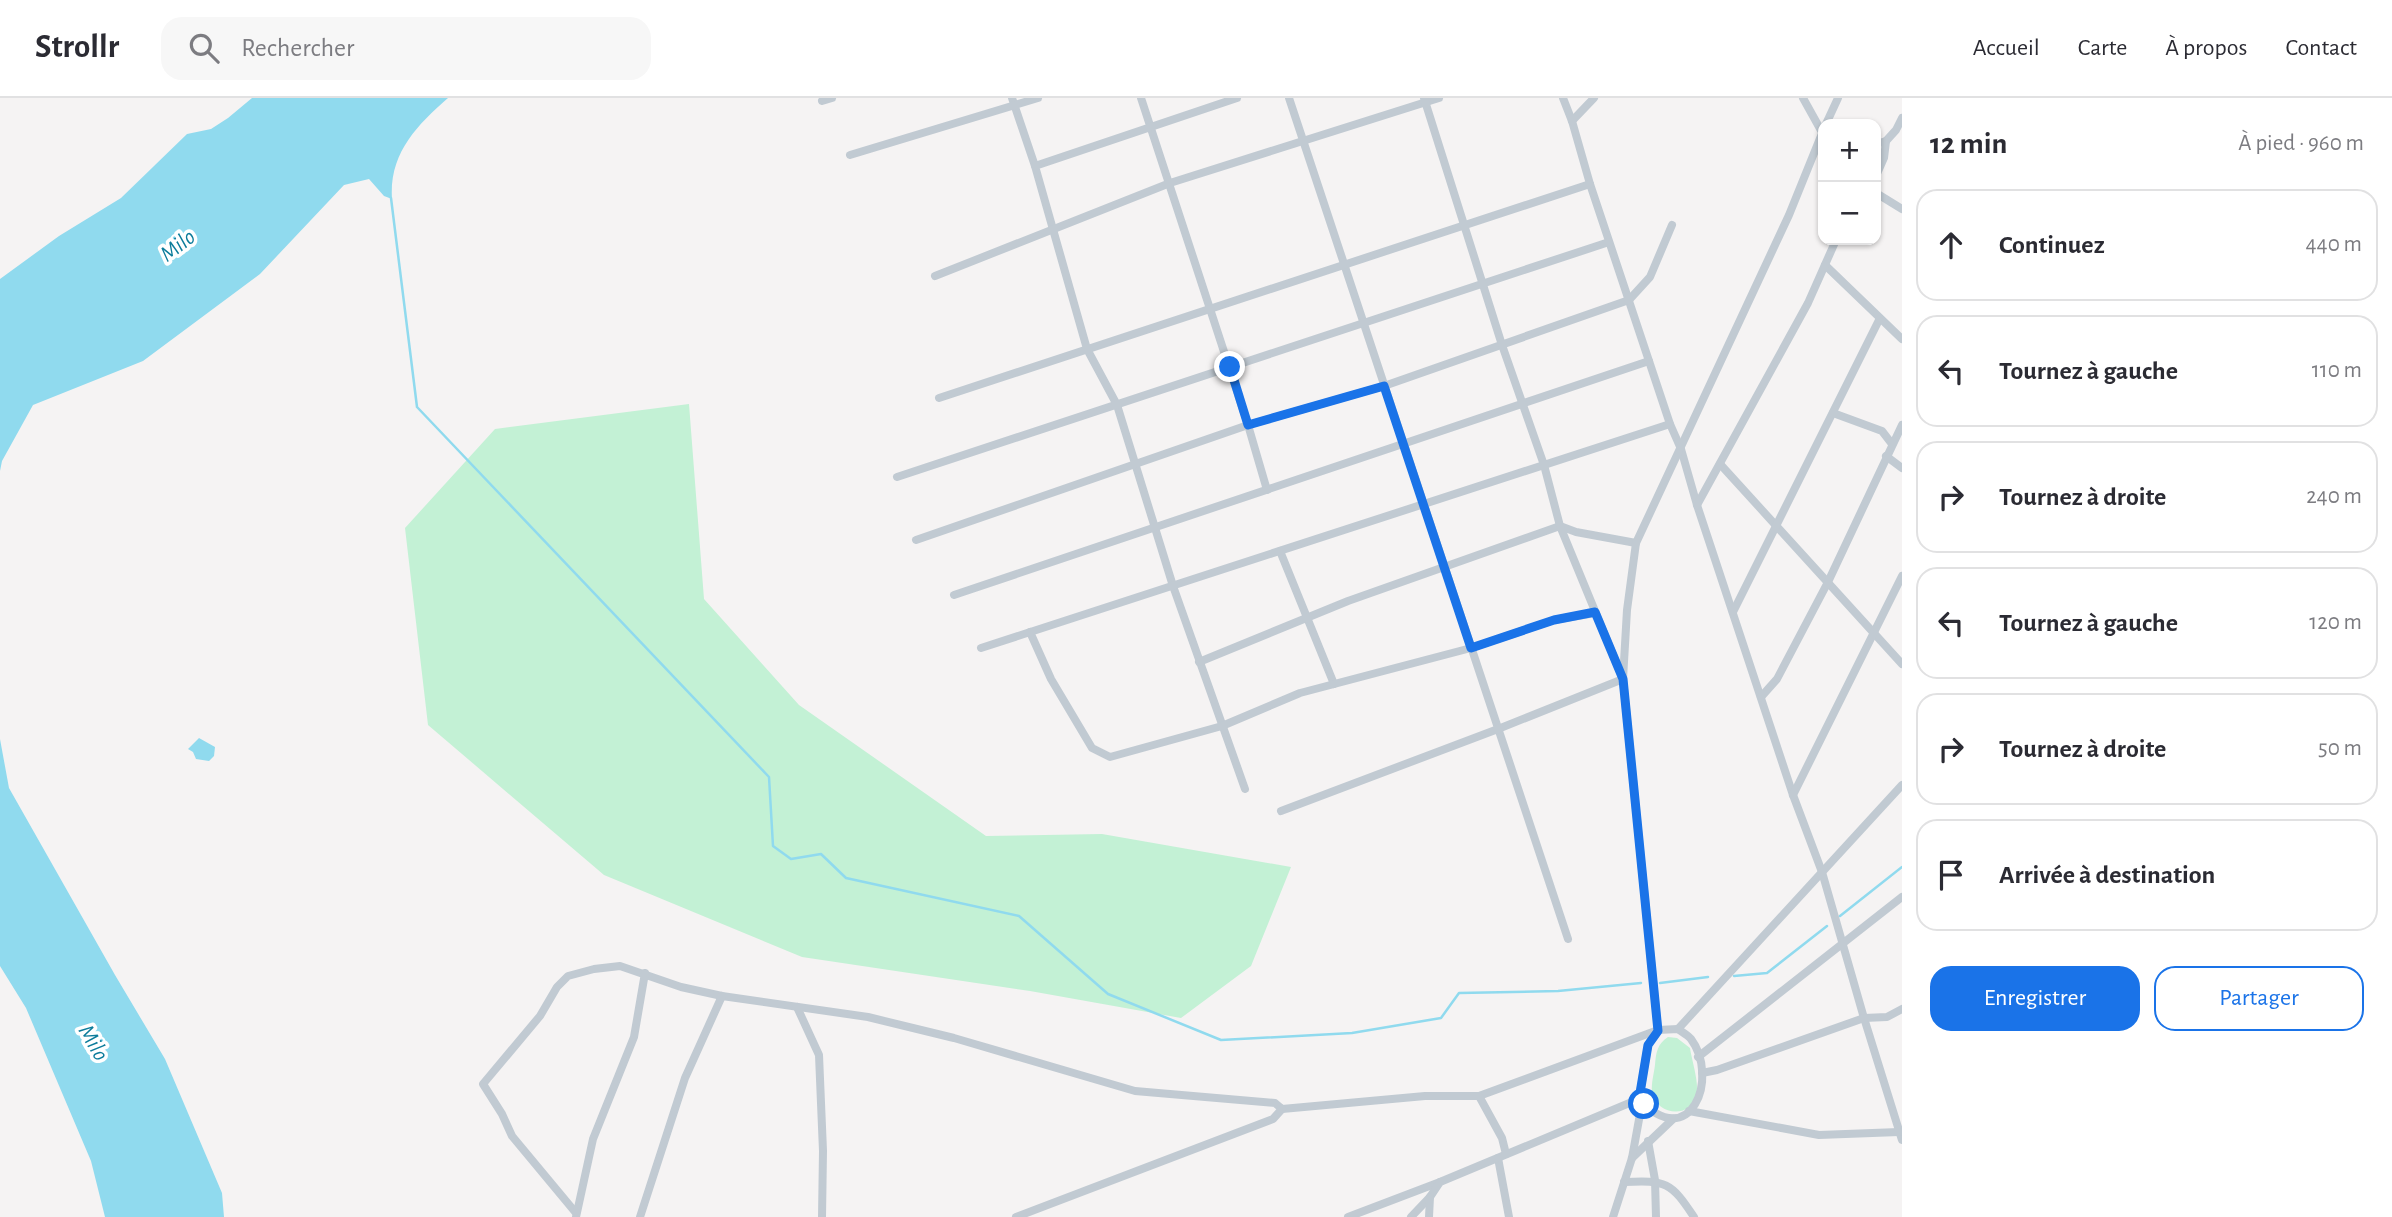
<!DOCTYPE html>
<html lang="fr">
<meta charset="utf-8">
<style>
body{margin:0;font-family:"Alegreya Sans",sans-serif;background:#f7f7f7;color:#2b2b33}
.controls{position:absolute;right:21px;top:21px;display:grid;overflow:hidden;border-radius:14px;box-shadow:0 2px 5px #0004}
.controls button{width:63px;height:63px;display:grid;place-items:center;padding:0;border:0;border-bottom:2px solid #e1e1e2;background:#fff;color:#2b2b33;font:35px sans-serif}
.stop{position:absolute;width:21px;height:21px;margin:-16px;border:5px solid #1a73e8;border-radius:50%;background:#fff}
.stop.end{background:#1a73e8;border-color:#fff;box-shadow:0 2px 7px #0008}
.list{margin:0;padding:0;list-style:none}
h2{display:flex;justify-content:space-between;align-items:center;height:91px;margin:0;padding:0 28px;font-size:30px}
h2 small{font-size:23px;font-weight:400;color:#7c7c81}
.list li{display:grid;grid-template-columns:46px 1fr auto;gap:21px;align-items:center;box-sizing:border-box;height:112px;margin:0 14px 14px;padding:0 14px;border:2px solid #e1e1e2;border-radius:21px}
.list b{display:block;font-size:26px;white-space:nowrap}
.list em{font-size:23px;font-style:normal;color:#7c7c81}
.actions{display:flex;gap:14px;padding:21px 28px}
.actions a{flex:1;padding:16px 0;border:2px solid #1a73e8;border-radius:21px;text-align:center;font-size:24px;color:#1a73e8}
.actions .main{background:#1a73e8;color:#fff}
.icon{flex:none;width:38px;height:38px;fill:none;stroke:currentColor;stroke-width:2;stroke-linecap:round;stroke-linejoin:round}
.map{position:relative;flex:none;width:1902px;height:1119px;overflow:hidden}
header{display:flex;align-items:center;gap:42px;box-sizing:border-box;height:98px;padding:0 35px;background:#fff;border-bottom:2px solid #e1e1e2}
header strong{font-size:33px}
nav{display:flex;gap:38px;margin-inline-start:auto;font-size:24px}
.search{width:490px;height:63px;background:#f7f7f7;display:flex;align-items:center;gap:18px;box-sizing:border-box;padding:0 24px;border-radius:21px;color:#7c7c81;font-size:26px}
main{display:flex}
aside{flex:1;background:#fff}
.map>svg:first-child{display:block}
</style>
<header>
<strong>Strollr</strong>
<div class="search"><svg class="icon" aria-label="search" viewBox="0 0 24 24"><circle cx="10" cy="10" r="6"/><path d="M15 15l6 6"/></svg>Rechercher</div>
<nav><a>Accueil</a><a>Carte</a><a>À propos</a><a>Contact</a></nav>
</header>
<main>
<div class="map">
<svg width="1902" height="1119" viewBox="0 0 1902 1119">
<rect width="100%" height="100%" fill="#f5f3f3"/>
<g fill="#c3f1d5">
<polygon points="689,306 704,501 799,607 986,738 1102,736 1291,769 1251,868 1181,920 1030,893 802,859 604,777 428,627 405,430 495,331"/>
<path d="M1668 939 1677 940 1690 950C1692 964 1700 986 1696 999 1689 1021 1656 1017 1652 994 1651 986 1654 975 1655 967 1656 955 1657 946 1668 939Z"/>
</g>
<g fill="#90daee">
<path d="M252 0H448C416 28 389 56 392 101L384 98 369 81 344 87 260 176 143 263 33 307 2 363 0 373V181L59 138 121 100 187 36 211 31 228 20Z"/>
<polygon points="199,640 215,649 214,658 209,663 196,661 193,654 188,651"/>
<polygon points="0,641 9,690 115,877 165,961 222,1095 224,1119 105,1119 91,1063 26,910 0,868"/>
</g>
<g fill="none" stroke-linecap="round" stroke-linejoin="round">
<g stroke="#90daee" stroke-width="2.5">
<polyline points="391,100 417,309 769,679 773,748 791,761 821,756 846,780 1019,818 1108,896 1221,942 1352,935 1441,920 1459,895 1558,893 1641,885"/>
<polyline points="1840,818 1902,769"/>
<polyline points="1734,878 1767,875 1827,828"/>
<polyline points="1660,885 1708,879"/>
</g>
<g stroke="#c1cad2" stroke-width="8">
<polyline points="1012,0 1035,68"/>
<polyline points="1141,0 1248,327 1267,392"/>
<polyline points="1237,0 1035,68 1087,251 1117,307 1173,488 1245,691"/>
<polyline points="1289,0 1568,841"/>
<polyline points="1563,0 1572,23 1590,86 1670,326 1681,351 1697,407 1793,697 1822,774 1864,920 1902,1042"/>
<polyline points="1803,0 1823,36"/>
<polyline points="822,3 832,0"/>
<polyline points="1572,23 1594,0"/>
<polyline points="1826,26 1838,0"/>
<polyline points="1876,46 1886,43"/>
<polyline points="850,57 1038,0"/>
<polyline points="1876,78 1884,60 1886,43 1896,32 1902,20"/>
<polyline points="1876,95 1902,111"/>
<polyline points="1825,167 1902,241"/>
<polyline points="935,178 1170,85 1439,0"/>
<polyline points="939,300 1590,86"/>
<polyline points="1833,315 1882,333 1892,346"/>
<polyline points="1886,358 1902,370"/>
<polyline points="1720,366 1902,566"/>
<polyline points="897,379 1609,144"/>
<polyline points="1697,407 1808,205 1836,142"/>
<polyline points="916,442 1248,327 1384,288 1629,202 1650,179 1672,127"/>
<polyline points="1280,453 1334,586"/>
<polyline points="954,497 1649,263"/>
<polyline points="1733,514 1879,222"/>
<polyline points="1030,534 1051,581 1092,650 1110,659 1222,628 1300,595 1471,550 1554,522 1595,515"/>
<polyline points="981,550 1670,326"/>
<polyline points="1199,564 1348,503 1560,428 1576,434 1636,445"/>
<polyline points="1761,599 1777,581 1828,484 1902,327"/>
<polyline points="1793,697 1902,478"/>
<polyline points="1281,713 1498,631 1623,581 1560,428 1544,367 1502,247 1424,0"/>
<polyline points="797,909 819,957 823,1053 822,1119"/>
<polyline points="1678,931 1902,687"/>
<path d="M1678 931C1682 934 1688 937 1691 941 1720 980 1690 1056 1639 1001L1648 947 1658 932Z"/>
<polyline points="1698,959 1902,799"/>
<polyline points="1702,975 1717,972 1864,920 1887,919 1902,911"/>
<polyline points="1479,998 1658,932 1623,581 1627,512 1636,445 1789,117 1823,33"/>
<polyline points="1689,1013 1819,1037 1899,1034"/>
<polyline points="1648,1043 1655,1082 1656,1119"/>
<polyline points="1498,1060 1509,1119"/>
<polyline points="1632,1060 1673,1021"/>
<path d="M1624 1084C1666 1082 1671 1084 1694 1119"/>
<polyline points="576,1115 512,1038 502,1016 483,986 540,918 557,889 568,878 594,871 620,868 681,889 722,898 868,919 954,940 1135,993 1275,1005 1282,1011 1425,998 1479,998 1502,1040 1506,1056"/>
<polyline points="576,1119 593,1041 634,939 645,875"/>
<polyline points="640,1119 685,980 722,898"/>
<polyline points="1016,1119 1273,1021 1282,1011"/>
<polyline points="1348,1119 1440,1084"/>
<polyline points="1411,1119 1430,1099 1440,1084 1639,1001"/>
<polyline points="1429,1119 1430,1099"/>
<polyline points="1613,1119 1632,1060 1640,1016 1644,1006"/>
</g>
</g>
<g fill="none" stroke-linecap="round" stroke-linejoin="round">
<polyline stroke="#1a73e8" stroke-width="9" points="1230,269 1248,327 1384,288 1471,550 1554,522 1595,514 1623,581 1658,933 1648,947 1639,1001 1644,1006"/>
</g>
<g text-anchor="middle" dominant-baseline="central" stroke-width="7" stroke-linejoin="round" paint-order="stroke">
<g font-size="23" font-style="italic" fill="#0c7c9b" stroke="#fff">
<text transform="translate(178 148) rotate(-37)">Milo</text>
<text transform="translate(93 945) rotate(60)">Milo</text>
</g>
</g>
</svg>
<div class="controls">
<button>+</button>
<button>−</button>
</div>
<div class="stop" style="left:1644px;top:1006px"></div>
<div class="stop end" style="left:1230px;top:269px"></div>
</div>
<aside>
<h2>12 min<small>À pied · 960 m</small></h2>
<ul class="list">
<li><svg class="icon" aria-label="ahead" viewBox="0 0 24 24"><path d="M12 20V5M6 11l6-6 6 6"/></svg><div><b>Continuez</b></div><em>440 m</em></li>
<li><svg class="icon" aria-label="left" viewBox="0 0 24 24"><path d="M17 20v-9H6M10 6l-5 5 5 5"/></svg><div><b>Tournez à gauche</b></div><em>110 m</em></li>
<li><svg class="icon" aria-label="right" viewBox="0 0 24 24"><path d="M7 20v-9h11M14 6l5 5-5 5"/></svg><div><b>Tournez à droite</b></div><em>240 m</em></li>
<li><svg class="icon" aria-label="left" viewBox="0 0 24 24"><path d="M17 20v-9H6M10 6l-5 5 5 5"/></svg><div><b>Tournez à gauche</b></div><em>120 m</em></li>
<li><svg class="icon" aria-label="right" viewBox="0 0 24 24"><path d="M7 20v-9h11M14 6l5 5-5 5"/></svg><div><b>Tournez à droite</b></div><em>50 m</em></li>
<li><svg class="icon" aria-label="arrive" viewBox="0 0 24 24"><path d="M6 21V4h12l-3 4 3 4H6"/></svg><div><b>Arrivée à destination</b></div></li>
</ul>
<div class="actions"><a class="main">Enregistrer</a><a>Partager</a></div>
</aside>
</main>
